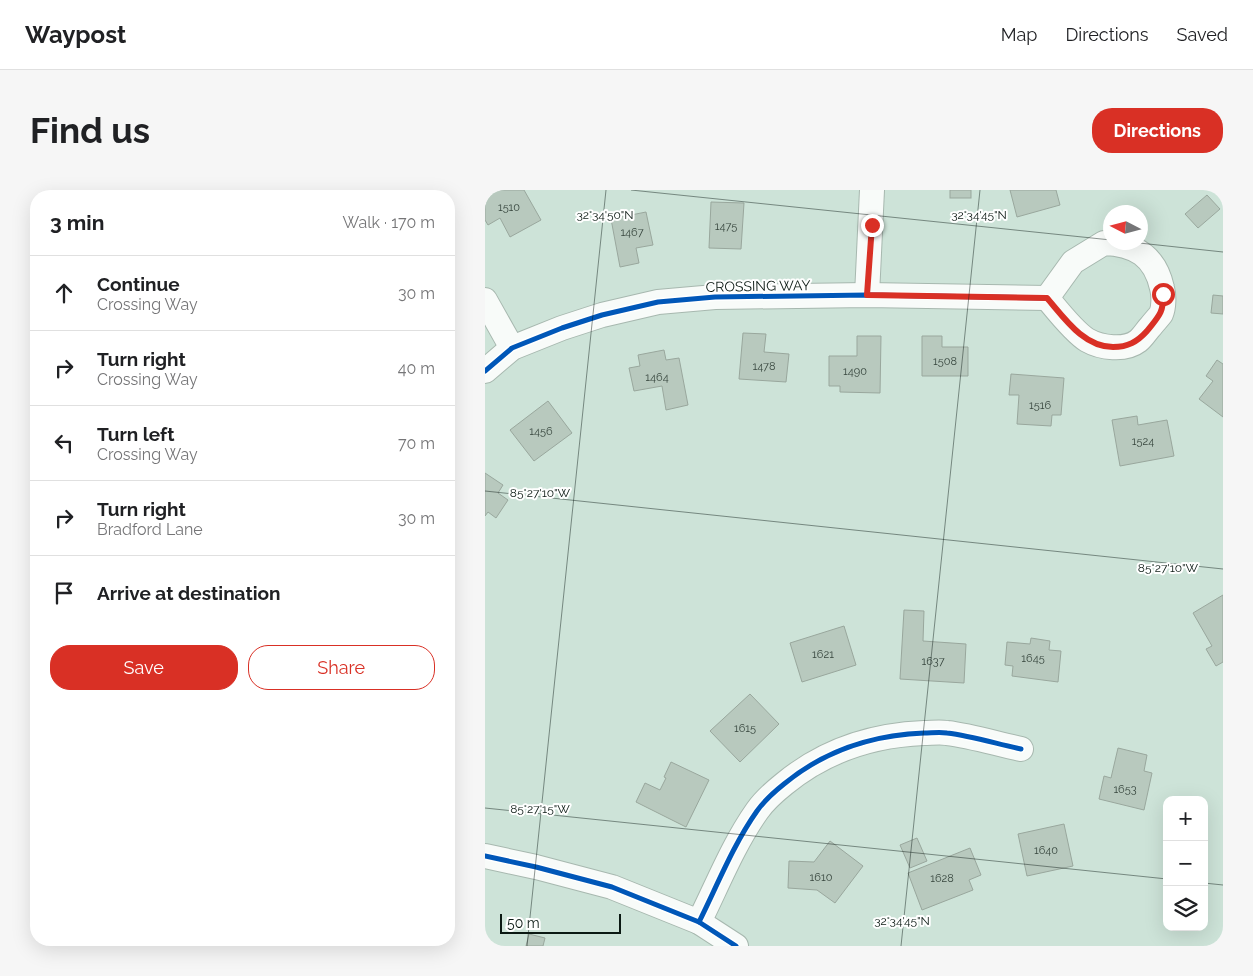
<!DOCTYPE html>
<meta charset="utf-8">
<style>
body{margin:0;font-family:Raleway,sans-serif;background:#f6f6f6;color:#202124}
.controls{position:absolute;right:15px;bottom:15px;display:grid;overflow:hidden;border-radius:10px;box-shadow:0 5px 20px #0002}
.controls button{width:45px;height:45px;display:grid;place-items:center;padding:0;border:0;border-bottom:1px solid #e0e0e0;background:#fff;color:#202124;font:25px sans-serif}
.compass{position:absolute;left:618px;top:15px;width:45px;height:45px;border-radius:50%;background:#fff;box-shadow:0 5px 20px #0002;rotate:276deg}
.scale{position:absolute;left:15px;bottom:12px;width:121px;box-sizing:border-box;padding-left:5px;border:2px solid #0b1913;border-top:0;font-size:14px;line-height:18px;white-space:nowrap;color:#0b1913;-webkit-text-stroke:4px #fff;paint-order:stroke}
.stop{position:absolute;width:15px;height:15px;margin:-11px;border:4px solid #d93025;border-radius:50%;background:#fff}
.stop.end{background:#d93025;border-color:#fff;box-shadow:0 1px 5px #0008}
.list{margin:0;padding:0;list-style:none}
h2{display:flex;justify-content:space-between;align-items:center;height:65px;margin:0;padding:0 20px;font-size:21px}
h2 small{font-size:16px;font-weight:400;color:#757577}
.list li{display:grid;grid-template-columns:32px 1fr auto;gap:15px;align-items:center;box-sizing:border-box;height:75px;padding:0 20px;border-top:1px solid #e0e0e0}
.list b{display:block;font-size:19px;white-space:nowrap}
.list p{margin:0;font-size:16px;white-space:nowrap;color:#757577}
.list em{font-size:16px;font-style:normal;color:#757577}
.actions{display:flex;gap:10px;padding:15px 20px}
.actions a{flex:1;padding:11px 0;border:1px solid #d93025;border-radius:20px;text-align:center;font-size:18px;color:#d93025}
.actions .main{background:#d93025;color:#fff}
.icon{flex:none;width:28px;height:28px;fill:none;stroke:currentColor;stroke-width:2;stroke-linecap:round;stroke-linejoin:round}
.map{position:relative;flex:none;width:738px;height:756px;overflow:hidden;border-radius:20px}
header{display:flex;align-items:center;gap:30px;box-sizing:border-box;height:70px;padding:0 25px;background:#fff;border-bottom:1px solid #e0e0e0}
header strong{font-size:24px}
nav{display:flex;gap:28px;margin-inline-start:auto;font-size:18px}
.intro{display:flex;align-items:center;justify-content:space-between;box-sizing:border-box;height:120px;padding:0 30px}
h1{margin:0;font-size:35px}
.button{padding:12px 22px;border-radius:20px;background:#d93025;color:#fff;font-size:18px;font-weight:700}
main{display:flex;gap:30px;padding:0 30px}
aside{flex:1;background:#fff;border-radius:20px;box-shadow:0 5px 20px #0002}
.map>svg:first-child{display:block}
</style>
<header>
<strong>Waypost</strong>
<nav><a>Map</a><a>Directions</a><a>Saved</a></nav>
</header>
<div class="intro"><h1>Find us</h1><a class="button">Directions</a></div>
<main>
<aside>
<h2>3 min<small>Walk · 170 m</small></h2>
<ul class="list">
<li><svg class="icon" aria-label="ahead" viewBox="0 0 24 24"><path d="M12 20V5M6 11l6-6 6 6"/></svg><div><b>Continue</b><p>Crossing Way</p></div><em>30 m</em></li>
<li><svg class="icon" aria-label="right" viewBox="0 0 24 24"><path d="M7 20v-9h11M14 6l5 5-5 5"/></svg><div><b>Turn right</b><p>Crossing Way</p></div><em>40 m</em></li>
<li><svg class="icon" aria-label="left" viewBox="0 0 24 24"><path d="M17 20v-9H6M10 6l-5 5 5 5"/></svg><div><b>Turn left</b><p>Crossing Way</p></div><em>70 m</em></li>
<li><svg class="icon" aria-label="right" viewBox="0 0 24 24"><path d="M7 20v-9h11M14 6l5 5-5 5"/></svg><div><b>Turn right</b><p>Bradford Lane</p></div><em>30 m</em></li>
<li><svg class="icon" aria-label="arrive" viewBox="0 0 24 24"><path d="M6 21V4h12l-3 4 3 4H6"/></svg><div><b>Arrive at destination</b></div></li>
</ul>
<div class="actions"><a class="main">Save</a><a>Share</a></div>
</aside>
<div class="map">
<svg width="738" height="756" viewBox="0 0 738 756">
<rect width="100%" height="100%" fill="#cde3d8"/>
<g fill="#b8c9be" stroke="#99a79d">
<polygon points="12,0 39,0 56,30 25,47 15,28 3,35 0,30 0,7"/>
<rect x="465" y="0" width="21" height="8"/>
<polygon points="525,0 571,0 575,15 532,27"/>
<polygon points="722,5 735,19 713,38 700,24"/>
<polygon points="226,12 259,13 256,59 224,58"/>
<polygon points="161,22 168,55 151,58 154,73 135,77 126,29"/>
<polygon points="728,105 738,106 738,124 726,123"/>
<polygon points="258,143 281,144 279,162 304,164 301,192 254,189"/>
<polygon points="372,146 396,146 395,203 355,202 355,196 344,196 344,166 372,166"/>
<polygon points="437,146 457,146 457,157 483,157 483,186 437,186"/>
<polygon points="179,160 181,170 194,168 203,215 181,220 177,196 149,201 144,178 155,176 153,165"/>
<polygon points="732,170 738,174 738,227 714,209 728,191 721,186"/>
<polygon points="526,184 579,188 576,225 567,225 566,236 532,234 534,205 524,205"/>
<polygon points="63,211 87,243 49,271 25,240"/>
<polygon points="652,226 653,235 682,230 689,266 635,276 627,230"/>
<polygon points="0,283 18,295 13,303 23,310 11,328 3,322 0,326"/>
<polygon points="738,405 738,472 731,476 721,459 727,456 708,423"/>
<polygon points="419,420 439,421 438,451 481,454 479,493 415,489"/>
<polygon points="359,436 371,475 317,492 305,453"/>
<polygon points="546,448 565,451 564,460 576,461 573,492 527,486 528,476 520,475 522,452 545,454"/>
<polygon points="265,504 294,534 255,572 225,541"/>
<polygon points="633,558 662,565 659,581 667,583 659,620 614,609 619,586 626,588"/>
<polygon points="186,572 224,590 201,637 151,612 160,593 175,600 181,588 179,587"/>
<polygon points="579,634 588,676 542,686 533,644"/>
<polygon points="432,648 442,671 425,678 415,655"/>
<polygon points="345,651 378,676 350,713 332,700 303,698 304,671 329,672"/>
<polygon points="485,658 496,685 484,690 488,700 437,720 423,683"/>
<polygon points="44,744 60,748 58,756 41,756"/>
</g>
<g fill="none" stroke-linecap="round" stroke-linejoin="round">
<g stroke="#a7b8af" stroke-width="26">
<g id="minor">
<path d="M619 53C650 54 670 66 677 98 679 105 679 117 676 124 673 128 669 132 666 136 662 140 658 147 653 151 640 161 616 158 602 150 589 142 572 120 562 108L588 72Z"/>
<polyline points="382,105 387,0"/>
<polyline points="0,110 27,158"/>
<polyline points="0,181 27,158 77,138 117,125 173,112 230,107 382,105 562,108"/>
<polyline points="0,666 51,677 127,697 214,732 251,756"/>
<path d="M214 732C232 696 248 655 272 621 279 611 289 602 299 594 339 561 388 545 439 543 446 543 455 542 462 543 487 546 512 554 536 559"/>
</g>
</g>
<use href="#minor" stroke="#f8fbf9" stroke-width="24"/>
<g stroke="#fff" stroke-width="8">
<g id="cycleway">
<polyline points="0,181 27,158 77,138 117,125 173,112 230,107 382,105 562,108"/>
<polyline points="0,666 51,677 127,697 214,732 251,756"/>
<path d="M214 732C232 696 248 655 272 621 279 611 289 602 299 594 339 561 388 545 439 543 446 543 455 542 462 543 487 546 512 554 536 559"/>
</g>
</g>
<use href="#cycleway" stroke="#0057b8" stroke-width="5"/>
</g>
<g fill="none" stroke-linecap="round" stroke-linejoin="round">
<path stroke="#d93025" stroke-width="6" d="M387 35 382 105 562 108C580 129 599 157 628 157 643 157 652 152 662 141 673 127 679 123 678 104"/>
</g>
<path fill="none" stroke="#0b1913" stroke-width="1" stroke-opacity="0.45" d="M146 0 626 50M645 52 738 62M0 301 738 379M0 618 682 689M719 693 738 695M42 756 121 0M416 756 495 0"/>
<g text-anchor="middle" dominant-baseline="central" stroke-width="4" stroke-linejoin="round" paint-order="stroke">
<g font-size="11" fill="#37463e">
<text x="24" y="17">1510</text>
<text x="241" y="36">1475</text>
<text x="147" y="42">1467</text>
<text x="460" y="171">1508</text>
<text x="279" y="176">1478</text>
<text x="370" y="181">1490</text>
<text x="172" y="187">1464</text>
<text x="555" y="215">1516</text>
<text x="56" y="241">1456</text>
<text x="658" y="251">1524</text>
<text x="338" y="464">1621</text>
<text x="548" y="468">1645</text>
<text x="448" y="471">1637</text>
<text x="260" y="538">1615</text>
<text x="640" y="599">1653</text>
<text x="561" y="660">1640</text>
<text x="336" y="687">1610</text>
<text x="457" y="688">1628</text>
</g>
<g font-size="14" fill="#0b1913" stroke="#fff">
<text transform="translate(273 96) rotate(-1)">CROSSING WAY</text>
</g>
</g>
<g font-size="12" text-anchor="middle" fill="#0b1913" stroke="#fff" stroke-width="4" stroke-linejoin="round" paint-order="stroke">
<text x="120" y="29">32°34'50"N</text>
<text x="494" y="29">32°34'45"N</text>
<text x="55" y="307">85°27'10"W</text>
<text x="683" y="382">85°27'10"W</text>
<text x="55" y="623">85°27'15"W</text>
<text x="417" y="735">32°34'45"N</text>
</g>
</svg>
<div class="controls">
<button>+</button>
<button>−</button>
<button><svg class="icon" aria-label="layers" viewBox="0 0 24 24"><path d="M12 4l9 5-9 5-9-5zM3 14l9 5 9-5"/></svg></button>
</div>
<svg class="compass" viewBox="-18 -18 36 36"><path d="M0-13l5 13h-10z" fill="#e53935"/><path d="M0 13l5-13h-10z" fill="#757577"/></svg>
<div class="scale">50 m</div>
<div class="stop" style="left:678px;top:104px"></div>
<div class="stop end" style="left:387px;top:35px"></div>
</div>
</main>
